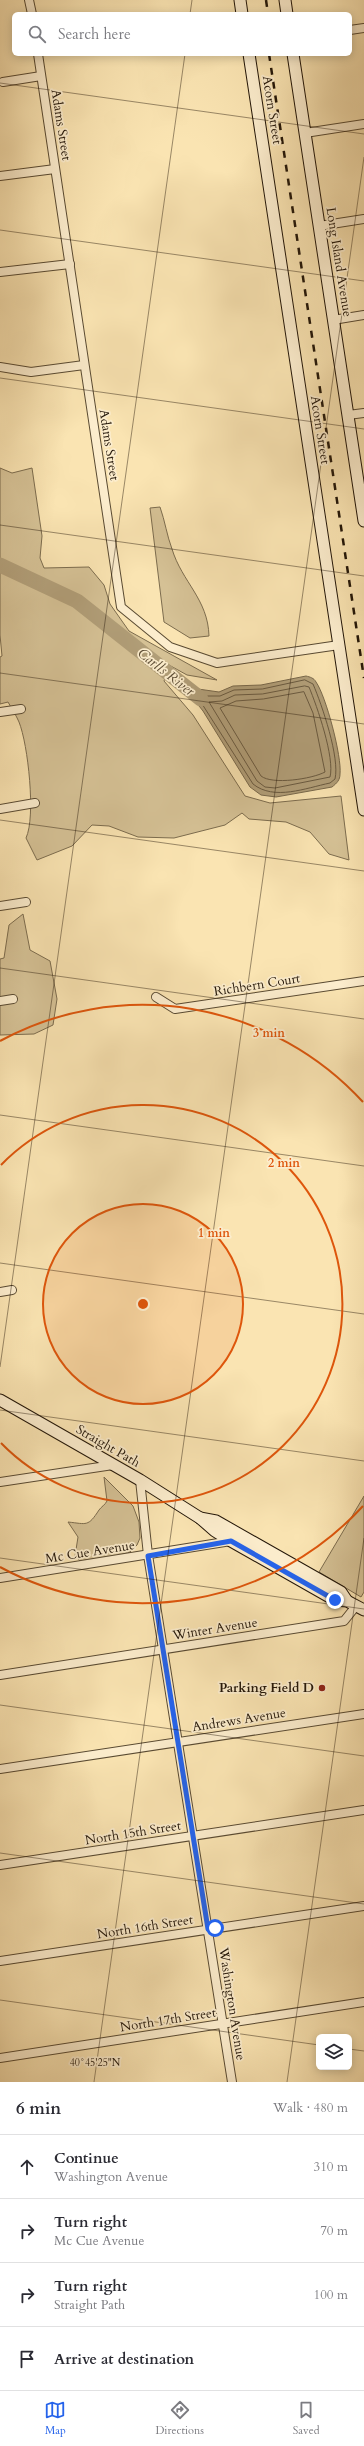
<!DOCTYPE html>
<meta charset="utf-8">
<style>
body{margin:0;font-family:Cardo,serif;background:#f7f7f7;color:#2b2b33}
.controls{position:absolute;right:12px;bottom:12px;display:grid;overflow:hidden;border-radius:6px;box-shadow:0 2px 10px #0003}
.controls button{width:36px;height:36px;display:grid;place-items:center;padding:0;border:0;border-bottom:1px solid #e1e1e2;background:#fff;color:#2b2b33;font:20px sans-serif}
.stop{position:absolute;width:12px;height:12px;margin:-9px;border:3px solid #2563eb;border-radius:50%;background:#fff}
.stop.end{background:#2563eb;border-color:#fff;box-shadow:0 1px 4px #0008}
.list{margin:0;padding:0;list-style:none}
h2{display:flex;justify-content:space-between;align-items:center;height:52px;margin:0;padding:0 16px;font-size:17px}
h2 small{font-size:13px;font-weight:400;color:#7c7c81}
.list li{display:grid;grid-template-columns:26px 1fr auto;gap:12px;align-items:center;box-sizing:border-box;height:64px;padding:0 16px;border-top:1px solid #e1e1e2}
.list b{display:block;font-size:15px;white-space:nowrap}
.list p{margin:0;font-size:13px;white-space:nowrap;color:#7c7c81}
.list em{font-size:13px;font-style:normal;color:#7c7c81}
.icon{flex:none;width:22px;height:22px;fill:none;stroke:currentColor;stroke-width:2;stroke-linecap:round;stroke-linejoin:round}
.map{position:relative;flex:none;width:364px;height:2082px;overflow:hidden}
.search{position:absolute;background:#fff;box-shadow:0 2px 10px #0003;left:12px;right:12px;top:12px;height:44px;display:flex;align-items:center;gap:10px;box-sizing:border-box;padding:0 14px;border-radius:6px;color:#7c7c81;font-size:15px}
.sheet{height:308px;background:#fff}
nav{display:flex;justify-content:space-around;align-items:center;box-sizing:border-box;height:56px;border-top:1px solid #e1e1e2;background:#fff;font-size:11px;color:#7c7c81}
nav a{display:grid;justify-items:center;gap:2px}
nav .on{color:#2563eb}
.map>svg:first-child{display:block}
</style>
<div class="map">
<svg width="364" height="2082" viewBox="0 0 364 2082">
<rect width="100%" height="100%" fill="#fae4b2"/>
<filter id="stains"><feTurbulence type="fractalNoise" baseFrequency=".005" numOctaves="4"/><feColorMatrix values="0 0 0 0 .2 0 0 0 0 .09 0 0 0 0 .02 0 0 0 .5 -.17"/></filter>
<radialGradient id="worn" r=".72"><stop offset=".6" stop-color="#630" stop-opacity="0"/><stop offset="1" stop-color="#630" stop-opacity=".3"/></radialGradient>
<g fill="#d5c195" stroke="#7c6c4e">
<path d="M0 468 12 473 32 468 42 536 40 558 44 568 89 567 104 585 110 604 129 631 217 680 187 675 169 665 164 681 193 715 245 796 270 803 341 796 349 860 329 854 310 832 286 822 249 819 242 813 225 825 174 838 138 837 109 826 92 825 72 846 37 860 26 838C36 817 28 744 19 722 16 715 12 709 8 702L0 704V657L2 656 0 635Z"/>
<path d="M160 507C165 521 167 536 172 549 182 582 208 599 209 636L190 638 164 622 150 508Z"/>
<polygon points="23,914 30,950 50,961 57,999 53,1025 34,1034 0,1035 0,959 4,958 9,925"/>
<path d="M104 1477 133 1506 139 1522 140 1538 137 1545 130 1552 120 1555 80 1561 75 1556 78 1537 68 1522C87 1524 88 1527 99 1510 101 1507 105 1505 107 1501Z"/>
<polygon points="364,1496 364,1592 361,1597 319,1572"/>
</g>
<path fill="#b19e78" stroke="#78684b" d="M306 676C310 677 314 678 316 682 326 696 342 757 340 774 340 780 337 783 332 787L276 797 261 795 250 787 203 711 184 687 219 692 233 686 261 685Z"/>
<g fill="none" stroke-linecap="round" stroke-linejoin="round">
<g stroke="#6a5a40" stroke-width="1">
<path d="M305 680 313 684C322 705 340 758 335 779L330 783C306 788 274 801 253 784L197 696H220L234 690 262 689Z"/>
<path d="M305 686 309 687C317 706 335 758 330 777L275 788 265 787 257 781 209 702 222 701 235 695 262 694Z"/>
<path d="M304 692 313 713 325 772C312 779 272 785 261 776L220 708 236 701 263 699Z"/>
</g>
<polyline stroke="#b19e78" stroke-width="15" points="0,565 77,601 201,699"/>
<g stroke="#594a32" stroke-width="10">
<g id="street">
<polyline points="29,0 32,14"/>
<polyline points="350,30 364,28"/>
<polyline points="38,54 121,607 170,647 217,663 339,645"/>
<polyline points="3,82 41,76"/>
<polyline points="305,133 364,124"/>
<polyline points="0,176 55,169"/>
<polyline points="319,226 364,219"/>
<polyline points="0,272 70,264"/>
<polyline points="333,320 364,315"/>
<polyline points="0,367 31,372 84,365"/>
<polyline points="348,415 364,413"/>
<polyline points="0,712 21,709"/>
<polyline points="0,809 35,803"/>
<polyline points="0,906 26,902"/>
<polyline points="156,997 175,1009 364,981"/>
<polyline points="0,1001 13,999"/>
<polyline points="0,1292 12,1290"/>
<polyline points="140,1480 148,1555 232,2082"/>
<polyline points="0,1482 113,1465"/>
<polyline points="0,1578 231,1541"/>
<polyline points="0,1675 344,1621 356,1606"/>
<polyline points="0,1769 364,1714"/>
<polyline points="0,1865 364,1810"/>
<polyline points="0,1961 364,1906"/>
<polyline points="0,2058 364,2002"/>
</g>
</g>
<g stroke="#231608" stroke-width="13">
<g id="secondary">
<polyline points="240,0 242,14"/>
<polyline points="285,0 287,14"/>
<polyline points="249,54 364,810"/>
<polyline points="293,54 364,521"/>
<polyline points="0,1400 140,1480 200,1518 215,1531 231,1541 335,1600 347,1601 364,1610"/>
<polyline points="200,1518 216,1521 341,1592 347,1601"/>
</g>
</g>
<use href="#street" stroke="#fcedcd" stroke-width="8"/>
<use href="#secondary" stroke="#fcedcd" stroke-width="11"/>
<g stroke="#231608" stroke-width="2.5" stroke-dasharray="7 7" stroke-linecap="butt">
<polyline points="266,0 268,14"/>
<polyline points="269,54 364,678"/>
</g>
</g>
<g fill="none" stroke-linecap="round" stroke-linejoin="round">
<polyline stroke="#2563eb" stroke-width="5" points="215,1928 208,1929 148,1556 231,1541 335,1600"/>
</g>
<path fill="none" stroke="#231608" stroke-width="1" stroke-opacity="0.45" d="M190 14 192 0M0 83 364 134M0 230 364 281M0 378 364 429M0 525 364 576M0 673 364 724M0 820 364 871M0 968 364 1019M0 1115 364 1166M0 1263 364 1314M0 1367 185 54M0 1410 364 1461M0 1558 364 1609M0 1705 364 1756M0 1853 364 1904M0 2000 319 2045M349 2049 364 2051M94 2082 364 157M287 2082 364 1538"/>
<circle cx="143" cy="1304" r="100" fill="#de560c" fill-opacity=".12"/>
<g fill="none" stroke="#de560c" stroke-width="2">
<circle cx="143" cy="1304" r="100"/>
<path d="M1 1165A199 199 0 1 1 1 1443"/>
<path d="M363 1506A299 299 0 0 1 0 1567M0 1041A299 299 0 0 1 363 1102"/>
</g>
<circle fill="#8f2418" stroke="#fcedcd" stroke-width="1.5" cx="322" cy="1688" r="4"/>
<g text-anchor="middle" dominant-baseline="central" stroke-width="3.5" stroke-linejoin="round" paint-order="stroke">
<g font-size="13" fill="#231608" stroke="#fcedcd">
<text transform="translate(272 110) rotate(81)">Acorn Street</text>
<text transform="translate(61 125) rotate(81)">Adams Street</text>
<text transform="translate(339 262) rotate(81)">Long Island Avenue</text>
<text transform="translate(320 430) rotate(81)">Acorn Street</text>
<text transform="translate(109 445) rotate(81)">Adams Street</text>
<text transform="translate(257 985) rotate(-9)">Richbern Court</text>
<text transform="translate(108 1446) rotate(30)">Straight Path</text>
<text transform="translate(90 1552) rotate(-9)">Mc Cue Avenue</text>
<text transform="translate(215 1629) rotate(-9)">Winter Avenue</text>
<text transform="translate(239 1720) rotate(-9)">Andrews Avenue</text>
<text transform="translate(133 1833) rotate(-9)">North 15th Street</text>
<text transform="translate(145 1927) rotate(-9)">North 16th Street</text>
<text transform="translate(232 2004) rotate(81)">Washington Avenue</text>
<text transform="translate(168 2020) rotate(-9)">North 17th Street</text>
</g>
<g font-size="13" font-weight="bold" fill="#231608" stroke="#fcedcd" text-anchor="end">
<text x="314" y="1688">Parking Field D</text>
</g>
<g font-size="14" font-style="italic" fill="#5c4c35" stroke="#fcedcd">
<text transform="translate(166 672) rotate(38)">Carlls River</text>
</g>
</g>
<g font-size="10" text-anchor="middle" fill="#231608" stroke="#fcedcd" stroke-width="3.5" stroke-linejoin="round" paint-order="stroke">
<text x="95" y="2066">40°45'25"N</text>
</g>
<circle cx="143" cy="1304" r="6" fill="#de560c" stroke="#fcedcd" stroke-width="2"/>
<g font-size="12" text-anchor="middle" font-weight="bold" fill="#de560c" stroke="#fcedcd" stroke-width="3.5" stroke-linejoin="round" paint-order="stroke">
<text x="269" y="1037">3 min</text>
<text x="284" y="1167">2 min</text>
<text x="214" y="1237">1 min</text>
</g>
<rect width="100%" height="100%" filter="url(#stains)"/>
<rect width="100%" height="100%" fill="url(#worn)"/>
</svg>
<div class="controls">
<button><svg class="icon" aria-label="layers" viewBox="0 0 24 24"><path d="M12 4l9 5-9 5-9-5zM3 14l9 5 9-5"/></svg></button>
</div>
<div class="stop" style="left:215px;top:1928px"></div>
<div class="stop end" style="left:335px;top:1600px"></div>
<div class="search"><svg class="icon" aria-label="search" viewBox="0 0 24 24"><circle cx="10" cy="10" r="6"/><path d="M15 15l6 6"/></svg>Search here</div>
</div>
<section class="sheet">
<h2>6 min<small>Walk · 480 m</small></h2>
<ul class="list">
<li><svg class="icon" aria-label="ahead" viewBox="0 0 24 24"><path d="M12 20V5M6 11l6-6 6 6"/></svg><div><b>Continue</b><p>Washington Avenue</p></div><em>310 m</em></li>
<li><svg class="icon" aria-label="right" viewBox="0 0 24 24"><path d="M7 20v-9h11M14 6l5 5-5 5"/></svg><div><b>Turn right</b><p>Mc Cue Avenue</p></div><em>70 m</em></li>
<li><svg class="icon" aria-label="right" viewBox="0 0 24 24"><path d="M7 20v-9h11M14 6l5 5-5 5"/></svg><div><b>Turn right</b><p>Straight Path</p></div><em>100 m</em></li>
<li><svg class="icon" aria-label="arrive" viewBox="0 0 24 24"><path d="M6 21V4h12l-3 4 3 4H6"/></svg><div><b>Arrive at destination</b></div></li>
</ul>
</section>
<nav>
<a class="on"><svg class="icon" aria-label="map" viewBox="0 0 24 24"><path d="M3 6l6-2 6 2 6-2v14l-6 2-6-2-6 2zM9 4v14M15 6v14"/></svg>Map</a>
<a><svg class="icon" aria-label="directions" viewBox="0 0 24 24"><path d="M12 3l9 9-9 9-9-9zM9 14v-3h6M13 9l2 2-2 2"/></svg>Directions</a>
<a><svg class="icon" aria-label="saved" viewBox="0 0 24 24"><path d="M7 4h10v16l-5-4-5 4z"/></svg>Saved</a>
</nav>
